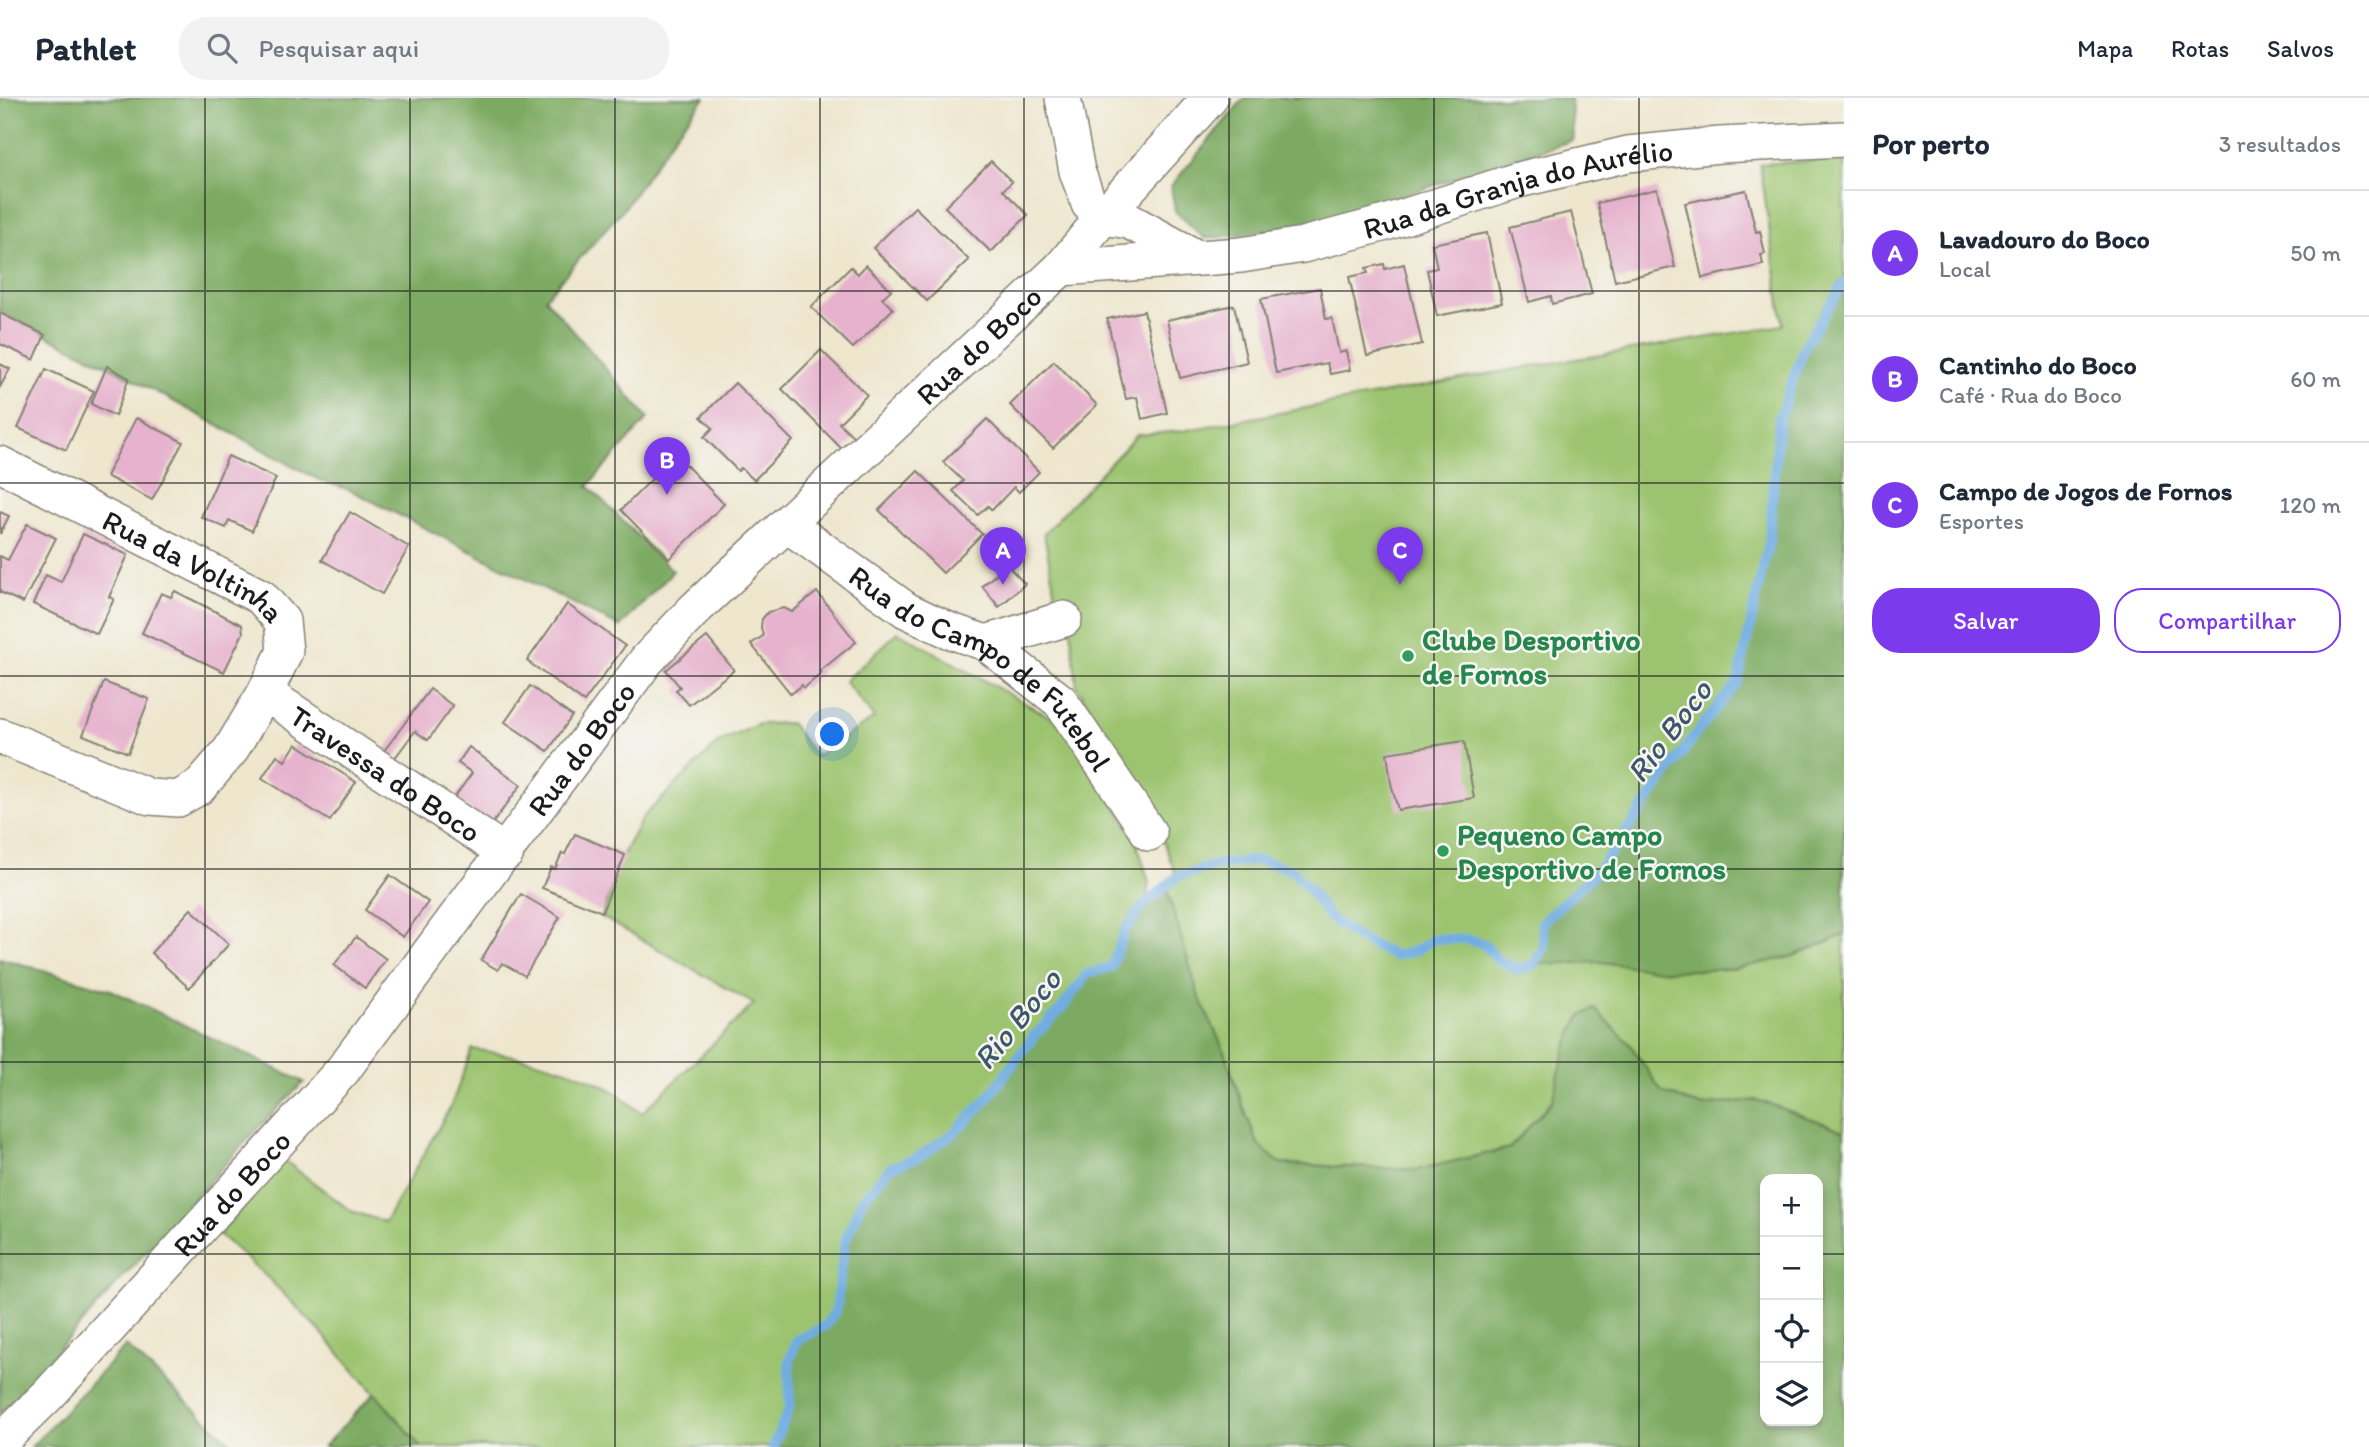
<!DOCTYPE html>
<html lang="pt">
<meta charset="utf-8">
<style>
body{margin:0;font-family:Itim,sans-serif;background:#f2f2f3;color:#1f2937}
.controls{position:absolute;right:21px;bottom:21px;display:grid;overflow:hidden;border-radius:14px;box-shadow:0 4px 10px #0003}
.controls button{width:63px;height:63px;display:grid;place-items:center;padding:0;border:0;border-bottom:2px solid #e0e1e3;background:#fff;color:#1f2937;font:35px sans-serif}
.you{position:absolute;left:833px;top:637px;width:24px;height:24px;margin:-18px;border:5px solid #fff;border-radius:50%;background:#1a73e8;box-shadow:0 0 0 10px #1a73e833}
.badge{display:grid;place-items:center;width:46px;height:46px;border-radius:50%;background:#7c3aed;color:#fff;font-size:23px;font-weight:700}
.pin{position:absolute;translate:-50% -58px;filter:drop-shadow(0 2px 4px #0008)}
.pin::after{content:'';position:absolute;top:37px;width:24px;height:21px;background:inherit;clip-path:polygon(0 0,100% 0,50% 100%)}
.list{margin:0;padding:0;list-style:none}
h2{display:flex;justify-content:space-between;align-items:center;height:91px;margin:0;padding:0 28px;font-size:30px}
h2 small{font-size:23px;font-weight:400;color:#747a83}
.list li{display:grid;grid-template-columns:46px 1fr auto;gap:21px;align-items:center;box-sizing:border-box;height:126px;padding:0 28px;border-top:2px solid #e0e1e3}
.list b{display:block;font-size:26px;white-space:nowrap}
.list p{margin:0;font-size:23px;white-space:nowrap;color:#747a83}
.list em{font-size:23px;font-style:normal;color:#747a83}
.actions{display:flex;gap:14px;padding:21px 28px}
.actions a{flex:1;padding:16px 0;border:2px solid #7c3aed;border-radius:28px;text-align:center;font-size:24px;color:#7c3aed}
.actions .main{background:#7c3aed;color:#fff}
.icon{flex:none;width:38px;height:38px;fill:none;stroke:currentColor;stroke-width:2;stroke-linecap:round;stroke-linejoin:round}
.map{position:relative;flex:none;width:1844px;height:1349px;overflow:hidden}
header{display:flex;align-items:center;gap:42px;box-sizing:border-box;height:98px;padding:0 35px;background:#fff;border-bottom:2px solid #e0e1e3}
header strong{font-size:33px}
nav{display:flex;gap:38px;margin-inline-start:auto;font-size:24px}
.search{width:490px;height:63px;background:#f2f2f3;display:flex;align-items:center;gap:18px;box-sizing:border-box;padding:0 24px;border-radius:28px;color:#747a83;font-size:26px}
main{display:flex}
aside{flex:1;background:#fff}
.map>svg:first-child{display:block}
</style>
<header>
<strong>Pathlet</strong>
<div class="search"><svg class="icon" aria-label="search" viewBox="0 0 24 24"><circle cx="10" cy="10" r="6"/><path d="M15 15l6 6"/></svg>Pesquisar aqui</div>
<nav><a>Mapa</a><a>Rotas</a><a>Salvos</a></nav>
</header>
<main>
<div class="map">
<svg width="1844" height="1349" viewBox="0 0 1844 1349">
<rect width="100%" height="100%" fill="#f6f6f2"/>
<filter id="ink" filterUnits="userSpaceOnUse"><feTurbulence type="fractalNoise" baseFrequency=".0143" numOctaves="2"/><feDisplacementMap in="SourceGraphic" scale="14" xChannelSelector="R" yChannelSelector="G"/><feConvolveMatrix kernelMatrix="1 2 1 2 8 2 1 2 1" color-interpolation-filters="sRGB"/></filter>
<filter id="wash" filterUnits="userSpaceOnUse"><feTurbulence type="fractalNoise" baseFrequency=".00686" numOctaves="4" result="noise"/><feDisplacementMap in="SourceGraphic" scale="28" xChannelSelector="R" yChannelSelector="G"/><feGaussianBlur stdDeviation="1.57" result="paint"/><feColorMatrix in="noise" values="0 0 0 0 0 0 0 0 0 0 0 0 0 0 0 0 0 1.4 0 .05"/><feComposite in="paint" operator="in"/></filter>
<g filter="url(#wash)">
<rect width="100%" height="100%" fill="#eee6cd"/>
<g fill="#9cc470" stroke="#5c7046" stroke-width="2">
<polygon points="1844,61 1844,187 1806,245 1779,321 1769,442 1738,584 1598,773 1542,824 1544,848 1535,865 1791,859 1844,837 1844,1034 1829,1027 1757,1002 1700,1008 1662,994 1629,945 1567,946 1552,1003 1510,1050 1417,1072 1281,1066 1259,1048 1247,1019 1222,948 1199,899 1166,789 1177,779 1155,723 1077,589 1071,533 1057,507 1044,435 1137,337 1182,333 1504,273 1783,227 1760,66"/>
<path d="M898 534 1066 628 1135 739 1149 784 1146 805 1125 832 1111 869 1062 910 1033 939 988 1000 954 1035 917 1060 891 1069 840 1183 836 1212 825 1228 797 1242 789 1263 790 1308 774 1349H421L320 1233 269 1181 219 1136 284 1062 351 1113 385 1124 451 1008 472 951C521 958 569 968 612 992 623 998 632 1009 642 1015L754 906 602 819 623 756 643 719 719 644 759 626 790 625 816 658 874 620 845 583Z"/>
</g>
<g fill="#7daa62" stroke="#4c633f" stroke-width="2" fill-rule="evenodd">
<polygon points="0,0 705,0 677,34 626,108 545,200 648,320 588,388 673,473 620,529 350,392 319,382 110,269 0,215"/>
<polygon points="1244,0 1571,0 1573,42 1312,127 1205,141 1175,113 1171,88"/>
<polygon points="1844,187 1844,837 1791,859 1734,871 1667,873 1601,864 1535,866 1544,848 1542,824 1598,773 1698,633 1738,584 1769,442 1779,321 1806,245"/>
<path d="M1166 789 1199 899 1222 948 1247 1019 1259 1048 1281 1066 1417 1072 1510 1050 1552 1003 1567 946 1581 917 1595 911 1629 945 1662 994 1700 1008 1757 1002 1829 1027 1844 1034V1349H774L790 1308 789 1263 797 1242 825 1228 836 1212 845 1144 862 1102 891 1069 917 1060 954 1035 988 1000 1033 939 1062 909 1087 876 1110 869C1125 832 1135 815 1166 789ZM1765 1081H1818V1323H1765Z"/>
<polygon points="0,860 111,892 304,984 254,1034 0,1316"/>
<polygon points="126,1248 236,1349 31,1349"/>
<polygon points="375,1295 421,1349 323,1349 369,1301"/>
</g>
<g fill="none" stroke-linecap="round" stroke-linejoin="round">
<polyline stroke="#71ade3" stroke-width="10" points="773,1349 790,1308 789,1263 797,1242 825,1228 836,1212 845,1144 862,1102 891,1069 917,1060 954,1035 988,1000 1033,939 1062,910 1087,876 1111,869 1125,832 1146,805 1177,779 1216,767 1260,762 1292,772 1309,791 1329,819 1355,838 1394,858 1415,853 1434,841 1465,841 1484,846 1498,862 1519,872 1535,866 1544,848 1542,824 1598,773 1698,633 1738,584 1769,442 1779,321 1806,245 1844,185"/>
</g>
<g id="blocks">
<g fill="#e6b2cd">
<polygon points="991,63 1012,84 1003,92 1028,117 991,154 945,109"/>
<polygon points="1657,91 1675,169 1615,183 1597,105"/>
<polygon points="1746,92 1756,134 1760,133 1765,156 1761,157 1763,167 1702,180 1685,105"/>
<polygon points="915,109 969,162 927,203 873,150"/>
<polygon points="1571,114 1592,196 1552,206 1551,198 1529,204 1510,129"/>
<polygon points="1487,135 1502,205 1437,218 1427,172 1437,170 1432,146"/>
<polygon points="1384,166 1385,171 1404,166 1422,246 1367,258 1349,179 1368,175 1366,170"/>
<polygon points="866,167 891,192 882,200 893,211 853,250 811,209 851,169 858,176"/>
<polygon points="1320,190 1326,221 1332,220 1339,255 1346,253 1350,272 1330,276 1327,265 1276,275 1261,201"/>
<polygon points="1234,207 1247,264 1180,280 1167,222"/>
<polygon points="1144,213 1167,315 1142,321 1137,299 1126,301 1107,221"/>
<polygon points="0,215 45,237 34,262 0,246"/>
<polygon points="821,252 867,297 839,325 855,340 843,352 782,291"/>
<polygon points="1054,263 1097,307 1053,350 1010,307"/>
<polygon points="0,266 10,271 0,289"/>
<polygon points="107,268 129,280 115,318 91,306"/>
<polygon points="46,271 94,293 66,352 18,330"/>
<polygon points="735,285 793,343 754,382 741,370 738,373 704,339 713,330 701,319"/>
<polygon points="136,320 183,344 152,402 106,378"/>
<polygon points="987,321 1039,374 1019,394 1014,389 992,412 988,408 978,417 953,393 963,383 943,364"/>
<polygon points="676,357 724,406 669,461 621,412"/>
<polygon points="228,358 276,380 252,433 229,422 226,430 201,419"/>
<polygon points="918,373 982,436 943,475 879,412"/>
<polygon points="0,414 9,418 0,436"/>
<polygon points="350,414 409,449 382,496 322,462"/>
<polygon points="27,426 56,440 23,505 0,494 0,458 8,462"/>
<polygon points="83,436 128,457 109,499 114,501 97,536 33,506 46,477 61,484"/>
<polygon points="1007,467 1025,486 999,509 982,488"/>
<polygon points="175,493 242,527 243,535 224,574 142,535 161,495 171,499"/>
<polygon points="817,494 856,544 820,573 822,575 804,590 802,587 791,596 751,546 763,538 761,529 762,521 768,514 784,510 792,514"/>
<polygon points="567,506 625,548 584,604 527,563"/>
<polygon points="707,539 734,572 689,607 676,592 680,589 666,572"/>
<polygon points="104,584 149,601 128,655 83,637"/>
<polygon points="530,588 572,618 548,653 505,624"/>
<polygon points="430,591 453,608 428,642 415,633 394,661 384,653"/>
<polygon points="1464,643 1474,700 1398,712 1391,685 1387,655"/>
<polygon points="296,646 356,684 330,723 262,680 277,657 285,663"/>
<polygon points="469,649 521,687 491,727 454,700 472,675 458,665"/>
<polygon points="575,736 625,757 602,814 542,790 551,769 555,771 562,755 565,756"/>
<polygon points="390,777 428,804 403,839 365,812"/>
<polygon points="521,796 560,819 525,878 502,865 498,872 481,862"/>
<polygon points="191,811 229,846 189,890 151,855"/>
<polygon points="356,839 386,861 365,890 334,867"/>
</g>
</g>
</g>
<g filter="url(#ink)">
<use href="#blocks" fill-opacity="0" stroke="#858174" stroke-width="2"/>
<g fill="none" stroke-linecap="round" stroke-linejoin="round">
<g stroke="#858174" stroke-width="38">
<g id="minor">
<polyline points="1063,0 1077,73 1089,106 1103,119 1129,123 1195,159"/>
<path id="s1" d="M1061 170 1241 157 1303 147 1382 126 1518 82 1628 56 1720 47 1844 41"/>
<path id="s2" d="M0 366 261 499 282 523 285 553 265 595 230 653 199 689 178 701 150 699 0 638"/>
<path id="s3" d="M788 427 906 512 948 532 986 545 1060 603 1149 735"/>
<polyline points="986,545 1064,521"/>
<path id="s4" d="M265 595 506 755"/>
<path id="s5" d="M0 1344 49 1296 342 973 646 563 694 512 1061 170 1103 119 1210 0"/>
</g>
</g>
<use href="#minor" stroke="#fff" stroke-width="35"/>
</g>
</g>
<path fill="none" stroke="#1c1c1c" stroke-width="2" stroke-opacity="0.55" d="M205 0V1349M410 0V1349M615 0V1349M820 0V1349M1024 0V1349M1229 0V1349M1434 0V1349M1639 0V1349M0 193H1844M0 385H1844M0 578H1844M0 771H1844M0 964H1844M0 1156H1765M1818 1156H1844"/>
<g fill="#2e9e5b" stroke="#f6f6f2" stroke-width="2.5">
<circle cx="1408" cy="558" r="7"/>
<circle cx="1443" cy="753" r="7"/>
</g>
<g text-anchor="middle" dominant-baseline="central" stroke-width="5" stroke-linejoin="round" paint-order="stroke">
<g font-size="30" fill="#1c1c1c" stroke="#f6f6f2">
<text stroke="none"><textPath href="#s1" startOffset="466">Rua da Granja do Aurélio</textPath></text>
<text stroke="none"><textPath href="#s5" startOffset="1474">Rua do Boco</textPath></text>
<text stroke="none"><textPath href="#s2" startOffset="219">Rua da Voltinha</textPath></text>
<text stroke="none"><textPath href="#s3" startOffset="243">Rua do Campo de Futebol</textPath></text>
<text stroke="none"><textPath href="#s5" startOffset="906">Rua do Boco</textPath></text>
<text stroke="none"><textPath href="#s4" startOffset="145">Travessa do Boco</textPath></text>
<text stroke="none"><textPath href="#s5" startOffset="340">Rua do Boco</textPath></text>
</g>
<g font-size="30" font-weight="bold" fill="#27864d" stroke="#f6f6f2" text-anchor="start">
<text x="1422" y="541">Clube Desportivo<tspan x="1422" dy="34">de Fornos</tspan></text>
<text x="1457" y="736">Pequeno Campo<tspan x="1457" dy="34">Desportivo de Fornos</tspan></text>
</g>
<g font-size="32" font-style="italic" fill="#3e566c" stroke="#f6f6f2">
<text transform="translate(1669 633) rotate(-53)">Rio Boco</text>
<text transform="translate(1017 921) rotate(-51)">Rio Boco</text>
</g>
</g>
</svg>
<div class="controls">
<button>+</button>
<button>−</button>
<button><svg class="icon" aria-label="locate" viewBox="0 0 24 24"><circle cx="12" cy="12" r="6"/><path d="M12 2v4M12 18v4M2 12h4M18 12h4"/></svg></button>
<button><svg class="icon" aria-label="layers" viewBox="0 0 24 24"><path d="M12 4l9 5-9 5-9-5zM3 14l9 5 9-5"/></svg></button>
</div>
<div class="you"></div>
<div class="pin badge" style="left:1003px;top:487px">A</div>
<div class="pin badge" style="left:667px;top:397px">B</div>
<div class="pin badge" style="left:1400px;top:487px">C</div>
</div>
<aside>
<h2>Por perto<small>3 resultados</small></h2>
<ul class="list">
<li><span class="badge">A</span><div><b>Lavadouro do Boco</b><p>Local</p></div><em>50 m</em></li>
<li><span class="badge">B</span><div><b>Cantinho do Boco</b><p>Café · Rua do Boco</p></div><em>60 m</em></li>
<li><span class="badge">C</span><div><b>Campo de Jogos de Fornos</b><p>Esportes</p></div><em>120 m</em></li>
</ul>
<div class="actions"><a class="main">Salvar</a><a>Compartilhar</a></div>
</aside>
</main>
